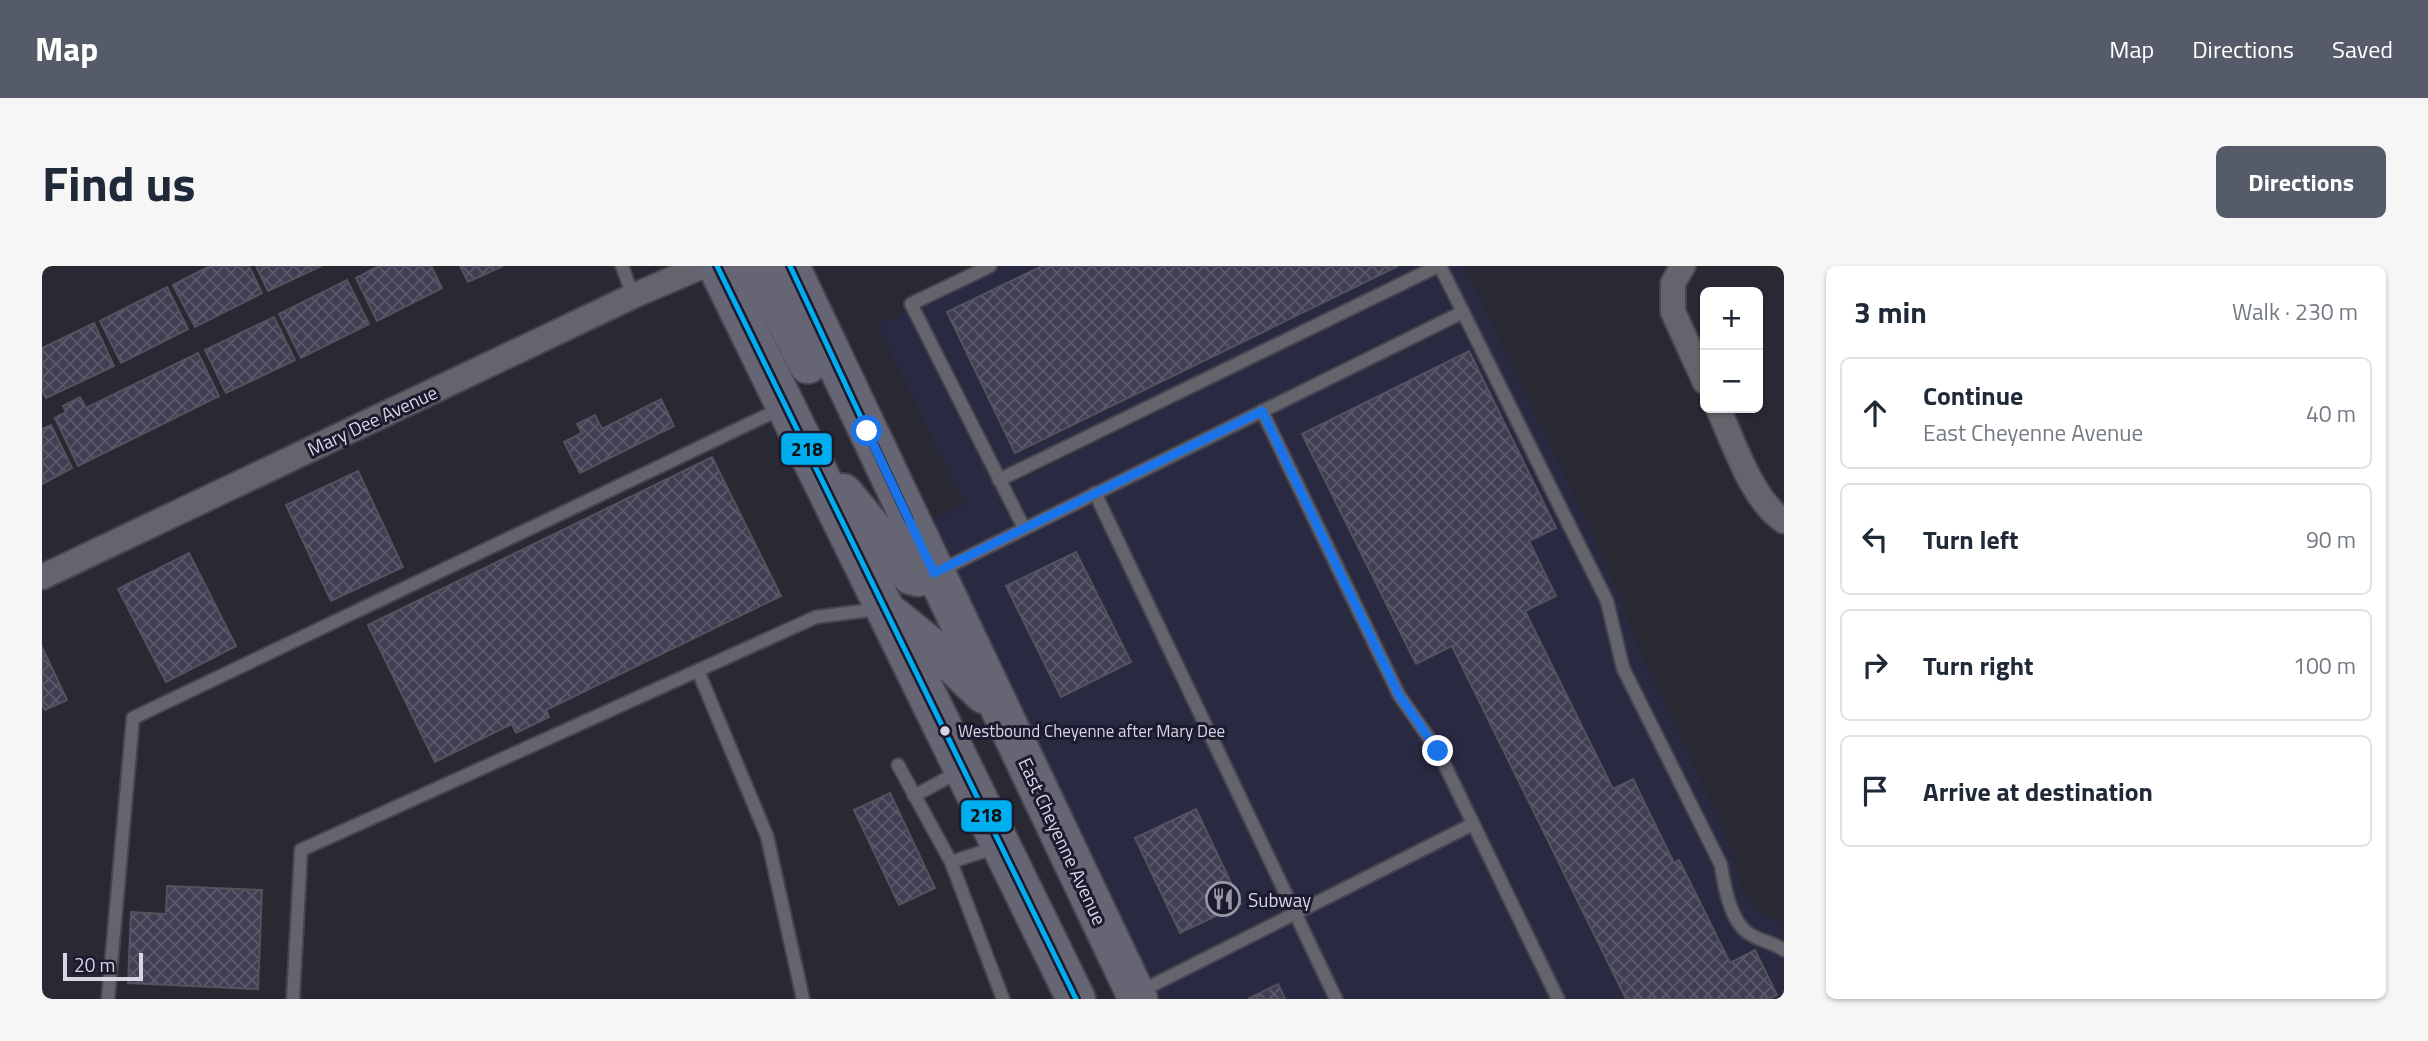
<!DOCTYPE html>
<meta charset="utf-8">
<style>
body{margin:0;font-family:"Titillium Web",sans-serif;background:#f6f6f7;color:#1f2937}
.controls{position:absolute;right:21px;top:21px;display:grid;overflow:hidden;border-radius:10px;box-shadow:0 2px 5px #0004}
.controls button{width:63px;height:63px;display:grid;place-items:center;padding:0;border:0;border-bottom:2px solid #e0e1e3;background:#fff;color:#1f2937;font:35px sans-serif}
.scale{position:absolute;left:21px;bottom:18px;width:80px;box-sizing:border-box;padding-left:7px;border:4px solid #d6d6e4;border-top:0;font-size:19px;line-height:24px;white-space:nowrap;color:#d6d6e4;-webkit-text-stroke:5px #1b1a2e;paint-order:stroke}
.stop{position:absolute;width:21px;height:21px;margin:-16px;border:5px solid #1a73e8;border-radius:50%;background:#fff}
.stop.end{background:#1a73e8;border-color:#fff;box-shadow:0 2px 7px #0008}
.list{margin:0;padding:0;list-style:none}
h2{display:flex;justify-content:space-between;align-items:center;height:91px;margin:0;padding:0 28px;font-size:30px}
h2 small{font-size:23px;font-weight:400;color:#747a83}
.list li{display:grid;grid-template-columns:46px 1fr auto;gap:21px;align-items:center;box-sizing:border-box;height:112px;margin:0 14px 14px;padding:0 14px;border:2px solid #e0e1e3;border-radius:10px}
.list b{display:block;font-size:26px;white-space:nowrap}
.list p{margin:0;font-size:23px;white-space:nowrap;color:#747a83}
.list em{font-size:23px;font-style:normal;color:#747a83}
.icon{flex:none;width:38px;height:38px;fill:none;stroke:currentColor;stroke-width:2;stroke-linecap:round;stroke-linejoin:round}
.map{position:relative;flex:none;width:1742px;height:733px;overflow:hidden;border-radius:10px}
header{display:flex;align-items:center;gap:42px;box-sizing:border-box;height:98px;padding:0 35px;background:#565b69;color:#fff}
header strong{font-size:33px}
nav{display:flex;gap:38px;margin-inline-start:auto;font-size:24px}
.intro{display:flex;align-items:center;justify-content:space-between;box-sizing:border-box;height:168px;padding:0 42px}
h1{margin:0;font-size:49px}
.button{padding:18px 32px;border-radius:10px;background:#565b69;color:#fff;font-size:24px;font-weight:700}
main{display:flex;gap:42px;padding:0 42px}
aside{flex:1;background:#fff;border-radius:10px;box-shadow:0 2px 5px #0004}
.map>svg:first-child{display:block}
</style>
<header>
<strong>Map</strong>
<nav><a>Map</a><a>Directions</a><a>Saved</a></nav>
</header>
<div class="intro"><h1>Find us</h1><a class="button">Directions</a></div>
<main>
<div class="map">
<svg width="1742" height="733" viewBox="0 0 1742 733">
<defs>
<pattern id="building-cross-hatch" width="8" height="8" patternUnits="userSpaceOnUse" patternTransform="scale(1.75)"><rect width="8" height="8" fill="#403e52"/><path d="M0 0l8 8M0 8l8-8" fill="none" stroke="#5b596b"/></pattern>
</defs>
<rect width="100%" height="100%" fill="#292933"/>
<polygon fill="#2a2942" points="960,0 1423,0 1567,304 1598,385 1685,572 1700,623 1715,644 1742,658 1742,733 1119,733 890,254 923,239 835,59"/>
<g fill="url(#building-cross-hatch)" stroke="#53535d" stroke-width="2">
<polygon points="168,0 207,0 220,27 153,61 131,19"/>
<polygon points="214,0 279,0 226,25"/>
<polygon points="337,0 389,0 400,22 335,55 314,12"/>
<polygon points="418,0 461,0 426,16"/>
<polygon points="1000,0 1356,0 973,187 905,46"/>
<polygon points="305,14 327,58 259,92 237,48"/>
<polygon points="125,21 146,63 79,97 58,55"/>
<polygon points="232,51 253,94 184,127 163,84"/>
<polygon points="52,57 72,100 4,132 0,125 0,82"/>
<polygon points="1427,85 1514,262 1487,275 1514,330 1483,345 1571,523 1591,513 1632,597 1637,594 1688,697 1713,684 1735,729 1727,733 1584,733 1410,380 1374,398 1260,168"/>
<polygon points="156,87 177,130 36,200 13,152 24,146 21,140 38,131 44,142"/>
<polygon points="619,133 632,160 538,207 522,176 540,167 535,158 553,149 560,163"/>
<polygon points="9,159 30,202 0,218 0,163"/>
<polygon points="670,191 739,330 504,444 507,451 474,467 470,458 393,496 326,359"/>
<polygon points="316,205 361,301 289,335 244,239"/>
<polygon points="1034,286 1089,396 1019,431 964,320"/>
<polygon points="147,287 194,380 124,416 76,323"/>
<polygon points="0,381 25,434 3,444 0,439"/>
<polygon points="848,527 893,622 857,639 812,544"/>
<polygon points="1154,543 1199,638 1138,667 1093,572"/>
<polygon points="125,620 220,624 216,723 86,717 89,646 124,648"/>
<polygon points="1236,718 1243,733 1206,733"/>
</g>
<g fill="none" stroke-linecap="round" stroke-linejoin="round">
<g stroke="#46454f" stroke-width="16">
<g id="service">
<polyline points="580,0 591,30"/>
<polyline points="948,0 869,38 982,262"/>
<path d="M1398 0 1565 335 1581 402 1679 599C1682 620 1688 654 1706 667 1717 675 1731 676 1742 684"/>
<polyline points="1220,145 1357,429 1396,485 1516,733"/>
<polyline points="957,214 1396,0"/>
<polyline points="1053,227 1294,733"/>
<polyline points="897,305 1421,46"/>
<polyline points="656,405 725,570 761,733"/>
<polyline points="856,499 909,596 961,733"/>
<polyline points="872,530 918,505"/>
<polyline points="909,596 955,581"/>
<polyline points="1097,726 1431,558"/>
<polyline points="66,733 91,452 740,142"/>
<polyline points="251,733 259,584 774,351 837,343"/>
</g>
</g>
<g stroke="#46454f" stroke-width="28">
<g id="minor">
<polyline points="1641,0 1631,17 1631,46 1663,116"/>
<path d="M1676 142C1691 175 1711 236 1742 255"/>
<polyline points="0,311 591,30 661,0"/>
</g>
</g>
<g stroke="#46454f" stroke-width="42">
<g id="primary">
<polyline points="675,0 1034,733"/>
<path d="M705 0C732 21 750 68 766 98"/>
<polyline points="748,0 1096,733"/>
<polyline points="801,227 869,309 876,311 892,307"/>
<polyline points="852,351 915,402 942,428"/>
</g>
</g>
<use href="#service" stroke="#64646c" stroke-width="12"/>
<use href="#minor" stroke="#64646c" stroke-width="24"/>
<use href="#primary" stroke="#656573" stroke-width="38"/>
<g stroke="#1b1a2e" stroke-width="10">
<g id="bus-1">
<polyline points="675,0 1034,733"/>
<polyline points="748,0 867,254"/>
</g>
</g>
<use href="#bus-1" stroke="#00adef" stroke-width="5"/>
</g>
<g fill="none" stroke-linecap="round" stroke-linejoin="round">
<polyline stroke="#1a73e8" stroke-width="9" points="825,165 892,307 1220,145 1357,429 1396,485"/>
</g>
<defs>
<g id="restaurant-ring" transform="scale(1.75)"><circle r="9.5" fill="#1b1a2e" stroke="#9999a6" stroke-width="1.5"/><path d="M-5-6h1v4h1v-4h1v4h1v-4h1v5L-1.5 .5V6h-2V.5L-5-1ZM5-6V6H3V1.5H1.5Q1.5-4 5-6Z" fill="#9999a6"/></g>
</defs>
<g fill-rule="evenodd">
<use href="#restaurant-ring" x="1181" y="633"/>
</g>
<circle fill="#d6d6e4" stroke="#1b1a2e" stroke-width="2.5" cx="903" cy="465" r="6"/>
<g text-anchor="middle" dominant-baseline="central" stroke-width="6" stroke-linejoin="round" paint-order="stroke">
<g font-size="17" fill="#d6d6e4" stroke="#1b1a2e" text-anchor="start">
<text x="916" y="465">Westbound Cheyenne after Mary Dee</text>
</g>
<g font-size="19" fill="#d6d6e4" stroke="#1b1a2e">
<text transform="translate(330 154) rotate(-25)">Mary Dee Avenue</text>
<text transform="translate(1021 575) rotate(65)">East Cheyenne Avenue</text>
</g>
<g font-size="19" fill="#d6d6e4" stroke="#1b1a2e" text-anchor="start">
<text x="1206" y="633">Subway</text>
</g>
</g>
<g stroke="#1b1a2e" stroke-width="2.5">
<rect x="738" y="166" width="53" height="34" rx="7" fill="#00adef"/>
<rect x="918" y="533" width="53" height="34" rx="7" fill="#00adef"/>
</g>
<g font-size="19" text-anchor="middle" font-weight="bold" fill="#111">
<text x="765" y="190">218</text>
<text x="944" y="556">218</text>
</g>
</svg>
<div class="controls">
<button>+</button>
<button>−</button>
</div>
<div class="scale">20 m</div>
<div class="stop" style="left:825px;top:165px"></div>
<div class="stop end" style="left:1396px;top:485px"></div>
</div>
<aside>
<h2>3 min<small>Walk · 230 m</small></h2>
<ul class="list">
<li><svg class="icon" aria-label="ahead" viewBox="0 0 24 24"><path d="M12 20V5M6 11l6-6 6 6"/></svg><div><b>Continue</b><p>East Cheyenne Avenue</p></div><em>40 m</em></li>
<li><svg class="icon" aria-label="left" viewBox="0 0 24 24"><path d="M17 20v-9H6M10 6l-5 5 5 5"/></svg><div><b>Turn left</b></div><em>90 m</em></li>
<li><svg class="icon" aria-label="right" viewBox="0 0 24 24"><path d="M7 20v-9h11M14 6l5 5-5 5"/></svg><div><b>Turn right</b></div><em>100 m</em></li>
<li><svg class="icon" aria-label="arrive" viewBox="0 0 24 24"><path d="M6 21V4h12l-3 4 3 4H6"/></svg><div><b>Arrive at destination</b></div></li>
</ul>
</aside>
</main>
